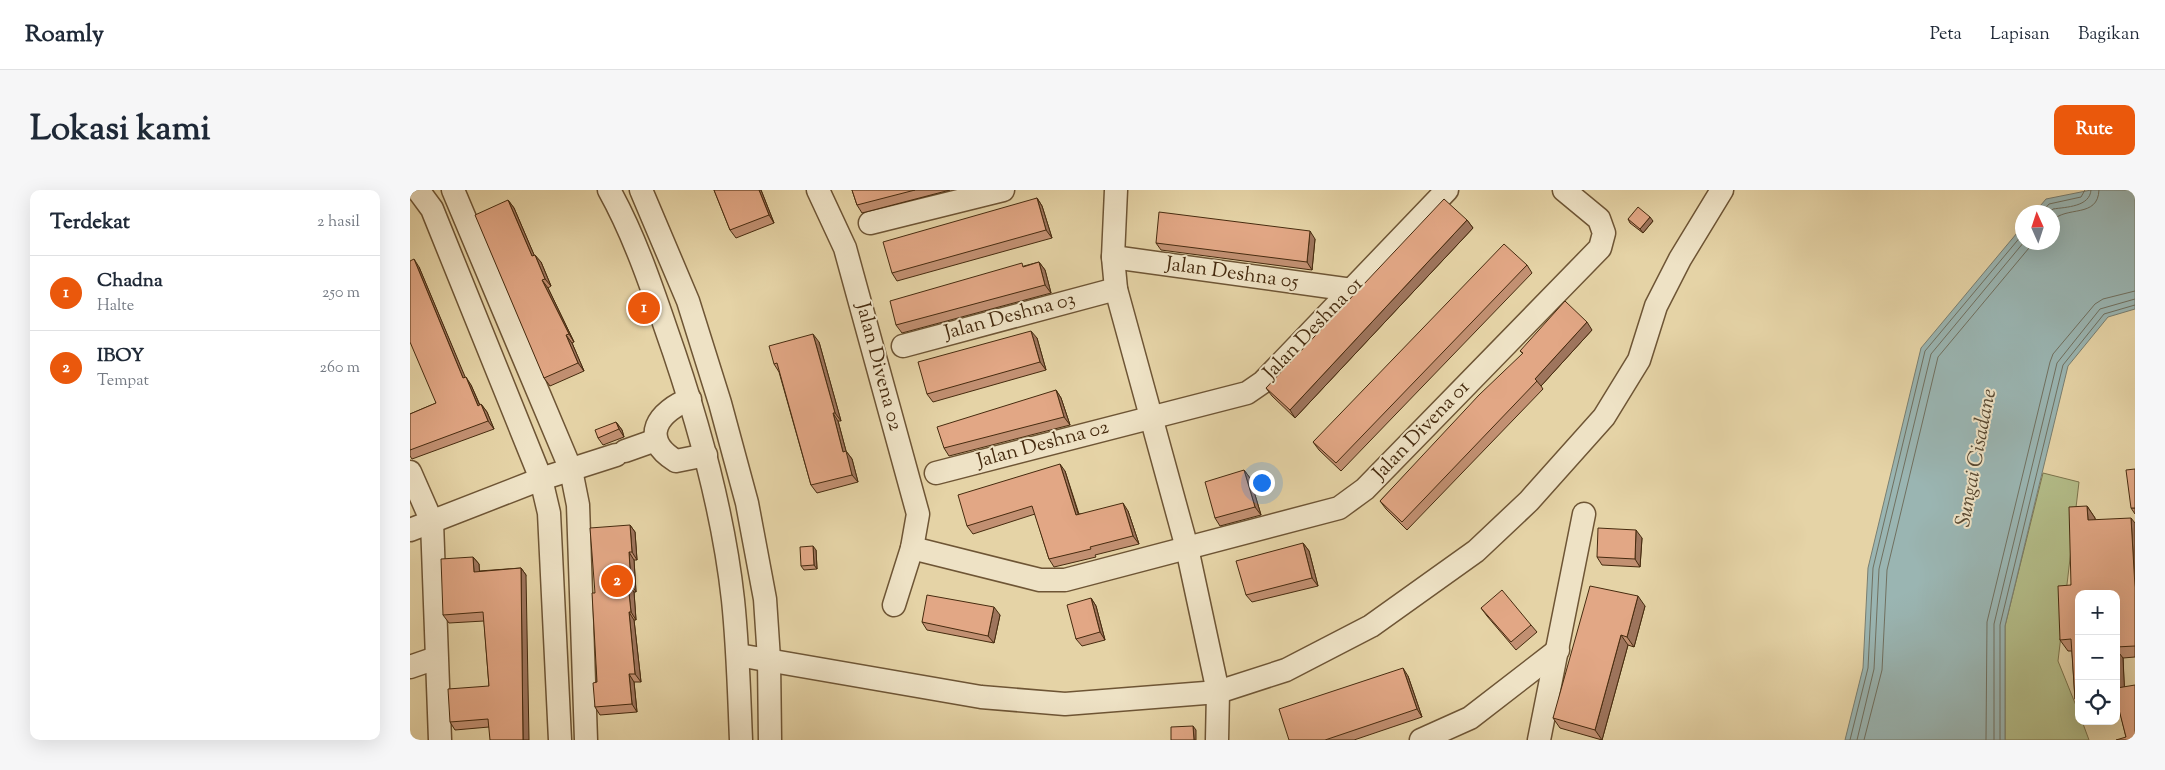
<!DOCTYPE html>
<html lang="id">
<meta charset="utf-8">
<style>
body{margin:0;font-family:"Sorts Mill Goudy",serif;background:#f6f6f7;color:#1f2937}
.controls{position:absolute;right:15px;bottom:15px;display:grid;overflow:hidden;border-radius:10px;box-shadow:0 5px 20px #0002}
.controls button{width:45px;height:45px;display:grid;place-items:center;padding:0;border:0;border-bottom:1px solid #e0e1e3;background:#fff;color:#1f2937;font:25px sans-serif}
.compass{position:absolute;left:1605px;top:15px;width:45px;height:45px;border-radius:50%;background:#fff;box-shadow:0 5px 20px #0002;rotate:357deg}
.you{position:absolute;left:851px;top:292px;width:18px;height:18px;margin:-12px;border:4px solid #fff;border-radius:50%;background:#1a73e8;box-shadow:0 0 0 8px #1a73e833}
.badge{display:grid;place-items:center;width:32px;height:32px;border-radius:50%;background:#ea580c;color:#fff;font-size:16px;font-weight:700}
.pin{position:absolute;translate:-50% -50%;border:2px solid #fff;box-shadow:0 1px 5px #0006}
.list{margin:0;padding:0;list-style:none}
h2{display:flex;justify-content:space-between;align-items:center;height:65px;margin:0;padding:0 20px;font-size:21px}
h2 small{font-size:16px;font-weight:400;color:#747a83}
.list li{display:grid;grid-template-columns:32px 1fr auto;gap:15px;align-items:center;box-sizing:border-box;height:75px;padding:0 20px;border-top:1px solid #e0e1e3}
.list b{display:block;font-size:19px;white-space:nowrap}
.list p{margin:0;font-size:16px;white-space:nowrap;color:#747a83}
.list em{font-size:16px;font-style:normal;color:#747a83}
.icon{flex:none;width:28px;height:28px;fill:none;stroke:currentColor;stroke-width:2;stroke-linecap:round;stroke-linejoin:round}
.map{position:relative;flex:none;width:1725px;height:550px;overflow:hidden;border-radius:10px}
header{display:flex;align-items:center;gap:30px;box-sizing:border-box;height:70px;padding:0 25px;background:#fff;border-bottom:1px solid #e0e1e3}
header strong{font-size:24px}
nav{display:flex;gap:28px;margin-inline-start:auto;font-size:18px}
.intro{display:flex;align-items:center;justify-content:space-between;box-sizing:border-box;height:120px;padding:0 30px}
h1{margin:0;font-size:35px}
.button{padding:12px 22px;border-radius:10px;background:#ea580c;color:#fff;font-size:18px;font-weight:700}
main{display:flex;gap:30px;padding:0 30px}
aside{flex:1;background:#fff;border-radius:10px;box-shadow:0 5px 20px #0002}
.map>svg:first-child{display:block}
</style>
<header>
<strong>Roamly</strong>
<nav><a>Peta</a><a>Lapisan</a><a>Bagikan</a></nav>
</header>
<div class="intro"><h1>Lokasi kami</h1><a class="button">Rute</a></div>
<main>
<aside>
<h2>Terdekat<small>2 hasil</small></h2>
<ul class="list">
<li><span class="badge">1</span><div><b>Chadna</b><p>Halte</p></div><em>250 m</em></li>
<li><span class="badge">2</span><div><b>IBOY</b><p>Tempat</p></div><em>260 m</em></li>
</ul>
</aside>
<div class="map">
<svg width="1725" height="550" viewBox="0 0 1725 550">
<rect width="100%" height="100%" fill="#e5d3a6"/>
<filter id="stains"><feTurbulence type="fractalNoise" baseFrequency=".004" numOctaves="4"/><feColorMatrix values="0 0 0 0 .2 0 0 0 0 .09 0 0 0 0 .02 0 0 0 .5 -.17"/></filter>
<radialGradient id="worn" r=".72"><stop offset=".6" stop-color="#630" stop-opacity="0"/><stop offset="1" stop-color="#630" stop-opacity=".3"/></radialGradient>
<polygon fill="#b3bc88" stroke="#7c744c" points="1633,283 1669,292 1648,471 1669,523 1669,531 1672,531 1679,550 1595,550 1595,436"/>
<polygon fill="#9ab5b2" stroke="#787e71" points="1681,0 1725,0 1725,119 1698,127 1658,176 1595,436 1595,550 1435,550 1453,478 1458,378 1511,158 1612,37 1612,52 1642,52 1642,22 1625,22 1636,9"/>
<g fill="none" stroke-linecap="round" stroke-linejoin="round">
<g stroke="#707060" stroke-width="1">
<polyline points="1632,22 1639,14 1671,7 1675,0"/>
<path d="M1640 22 1643 19C1656 17 1680 17 1681 0"/>
<path d="M1642 31C1656 15 1688 29 1689 0"/>
<polyline points="1440,550 1458,478 1463,378 1515,161 1612,45"/>
<polyline points="1447,550 1464,479 1469,379 1521,164 1614,52"/>
<polyline points="1454,550 1472,480 1477,380 1528,167 1624,52"/>
<polyline points="1576,550 1577,432 1640,172 1643,164 1685,114 1693,109 1725,101"/>
<polyline points="1584,550 1584,434 1647,173 1690,119 1725,109"/>
<polyline points="1590,550 1590,435 1653,175 1694,124 1725,115"/>
</g>
<g stroke="#6e5535" stroke-width="25">
<g id="minor">
<polyline points="8,0 22,19 131,289 139,323 150,550"/>
<polyline points="43,0 161,280 168,315 176,550"/>
<path d="M199 0C223 43 240 92 256 139 287 227 313 318 323 410 328 457 329 503 331 550"/>
<polyline points="231,0 278,111 310,213 337,313 355,409 359,469 360,550"/>
<polyline points="408,0 435,58 508,324 502,358 484,415"/>
<polyline points="706,0 703,67 706,99 777,358 808,502 807,550"/>
<polyline points="460,33 593,0"/>
<polyline points="703,67 942,100"/>
<polyline points="493,156 706,99"/>
<path d="M280 209C249 221 228 248 266 271L296 265"/>
<polyline points="215,261 246,250"/>
<polyline points="0,282 22,332 30,550"/>
<polyline points="526,283 837,203 853,192 1037,0"/>
<polyline points="0,340 131,289 206,265"/>
<polyline points="502,358 630,390 655,390 929,318 955,299 1190,58 1194,43 1189,29 1154,0"/>
<polyline points="328,465 571,507 655,514 808,502 876,480 961,436 1066,361 1119,311 1194,227 1229,170 1246,116 1270,69 1312,0"/>
<polyline points="0,477 26,468"/>
<polyline points="1011,550 1060,528 1148,460"/>
<polyline points="1129,550 1174,324"/>
</g>
</g>
<use href="#minor" stroke="#eee2c5" stroke-width="22"/>
</g>
<g fill="#c29072" stroke="#462b0f">
<polygon points="304,0 351,0 364,33 326,48 320,40"/>
<polygon points="442,0 540,0 452,23 447,15"/>
<polygon points="627,8 632,16 642,48 487,91 482,83"/>
<polygon points="98,10 104,18 124,65 131,72 141,96 138,98 164,152 162,153 174,181 140,196 134,188"/>
<polygon points="1218,29 1243,31 1233,43 1220,33"/>
<polygon points="1057,30 1063,38 885,228 862,206 856,198"/>
<polygon points="905,49 902,80 751,60 746,53"/>
<polygon points="629,72 635,80 641,103 492,143 486,135 614,76"/>
<polygon points="1117,75 1122,83 931,281 909,260 903,252"/>
<polygon points="9,77 55,188 61,195 70,215 71,214 77,222 84,239 2,269 0,266 0,224 26,213"/>
<polygon points="1182,140 1131,196 1133,199 997,340 976,319 970,311 1113,164 1110,161"/>
<polygon points="627,148 636,180 523,212 517,204"/>
<polygon points="409,152 431,231 428,231 436,261 442,269 448,292 407,303 401,295 369,182 364,174"/>
<polygon points="646,200 651,208 660,235 539,266 534,258"/>
<polygon points="206,232 212,240 214,247 193,255 188,248"/>
<polygon points="834,280 840,288 851,325 810,336 805,328"/>
<polygon points="655,281 669,324 718,321 729,354 685,365 686,367 644,377 639,369 625,324 563,344 557,336"/>
<polygon points="1677,316 1685,328 1685,330 1725,333 1725,467 1713,468 1716,547 1709,518 1706,518 1706,404 1669,404 1669,515 1665,509 1662,461 1658,461 1650,450"/>
<polygon points="1721,318 1725,318 1725,324"/>
<polygon points="220,335 225,342 227,370 224,370 226,402 224,402 226,430 224,430 231,492 224,492 227,522 190,525 185,517 187,492 185,403"/>
<polygon points="1232,348 1230,377 1192,375 1187,367"/>
<polygon points="893,353 899,361 908,396 842,412 836,405"/>
<polygon points="406,360 407,379 394,380 391,376"/>
<polygon points="63,367 69,374 69,381 111,378 116,385 79,537 45,540 40,532 79,496 74,431 39,433 33,425"/>
<polygon points="681,408 686,416 695,450 672,456 666,449"/>
<polygon points="1235,416 1224,457 1218,455 1192,550 1150,538 1143,528"/>
<polygon points="1071,418 1121,435 1127,442 1106,460 1077,426"/>
<polygon points="590,425 584,453 517,440 512,432"/>
<polygon points="998,486 1012,527 944,550 879,550"/>
</g>
<g fill="#9e755d" stroke="#462b0f">
<polygon points="349,0 351,0 364,33 359,25"/>
<polygon points="627,8 632,16 642,48 636,40"/>
<polygon points="98,10 104,18 128,74 122,66"/>
<polygon points="1240,27 1243,31 1233,43 1230,39"/>
<polygon points="1057,30 1063,38 885,228 880,220"/>
<polygon points="900,41 905,49 902,80 897,72"/>
<polygon points="125,65 131,72 141,96 135,89"/>
<polygon points="4,69 9,77 59,196 53,188"/>
<polygon points="629,72 635,80 641,103 635,95"/>
<polygon points="132,90 138,98 164,152 159,144"/>
<polygon points="1177,132 1182,140 1131,196 1125,189"/>
<polygon points="621,141 627,148 636,180 630,172"/>
<polygon points="403,144 409,152 431,231 425,223"/>
<polygon points="156,145 162,153 174,181 168,173"/>
<polygon points="56,187 61,195 73,223 68,216"/>
<polygon points="646,200 651,208 660,235 654,227"/>
<polygon points="71,214 77,222 84,239 78,231"/>
<polygon points="423,223 428,231 436,261 442,269 448,292 442,285 433,262"/>
<polygon points="206,232 212,240 214,247 209,239"/>
<polygon points="650,274 655,281 671,333 666,325"/>
<polygon points="834,280 840,288 851,325 845,317"/>
<polygon points="713,313 718,321 729,354 723,346"/>
<polygon points="1677,316 1685,328 1685,341 1678,330"/>
<polygon points="1721,328 1725,333 1725,397"/>
<polygon points="220,335 225,342 227,370 222,362"/>
<polygon points="1226,340 1232,348 1230,377 1225,369"/>
<polygon points="893,353 899,361 908,396 902,388"/>
<polygon points="403,356 406,360 407,379 404,375"/>
<polygon points="219,362 224,370 226,402 221,394"/>
<polygon points="63,367 69,374 70,389 64,382"/>
<polygon points="111,378 116,385 119,550 113,550"/>
<polygon points="218,394 224,402 226,430 221,422"/>
<polygon points="1228,406 1235,416 1224,457 1217,447"/>
<polygon points="681,408 686,416 695,450 690,442"/>
<polygon points="584,417 590,425 584,453 578,446"/>
<polygon points="219,422 224,430 231,492 225,484"/>
<polygon points="1211,445 1218,455 1192,550 1185,540"/>
<polygon points="1706,459 1713,468 1715,509 1707,498"/>
<polygon points="993,478 998,486 1012,527 1007,519"/>
<polygon points="219,484 224,492 227,522 222,514"/>
<polygon points="783,536 786,540 786,550 784,550"/>
</g>
<g fill="#e2a785" stroke="#462b0f">
<polygon points="304,0 349,0 359,25 320,40"/>
<polygon points="442,0 505,0 447,15"/>
<polygon points="627,8 636,40 482,83 473,52"/>
<polygon points="1034,9 1057,30 880,220 856,198"/>
<polygon points="98,10 122,66 125,65 135,89 132,90 159,144 156,145 168,173 134,188 65,25"/>
<polygon points="1228,17 1240,27 1230,39 1218,29"/>
<polygon points="749,22 900,41 897,72 746,53"/>
<polygon points="1094,54 1117,75 926,273 903,252"/>
<polygon points="4,69 53,188 56,187 68,216 71,214 78,231 0,260 0,224 26,213 0,152 0,71"/>
<polygon points="629,72 635,95 486,135 480,111 612,73 613,77"/>
<polygon points="1155,111 1177,132 1125,189 1127,191 992,332 970,311 1069,205 1113,163 1110,161"/>
<polygon points="621,141 630,172 517,204 508,172"/>
<polygon points="403,144 425,223 423,223 433,262 436,261 442,285 401,295 367,173 364,174 359,156"/>
<polygon points="646,200 654,227 534,258 527,237"/>
<polygon points="206,232 209,239 188,248 185,240"/>
<polygon points="650,274 666,325 713,313 723,346 680,357 681,359 639,369 622,316 557,336 548,305"/>
<polygon points="1725,279 1725,318 1721,318 1716,280"/>
<polygon points="834,280 845,317 805,328 795,292"/>
<polygon points="1677,316 1678,330 1721,328 1725,397 1725,456 1706,457 1706,404 1669,404 1669,509 1665,509 1661,449 1650,450 1648,396 1661,395 1659,317"/>
<polygon points="220,335 222,362 219,362 221,394 218,394 221,422 219,422 225,484 219,484 222,514 185,517 183,493 187,492 182,403 185,403 180,338"/>
<polygon points="1188,338 1226,340 1225,369 1187,367"/>
<polygon points="893,353 902,388 836,405 826,371"/>
<polygon points="403,356 404,375 391,376 390,357"/>
<polygon points="63,367 64,382 111,378 113,550 80,550 78,529 40,532 38,499 79,496 73,422 33,425 31,369"/>
<polygon points="1180,396 1228,406 1217,447 1211,445 1185,540 1143,528"/>
<polygon points="1092,400 1121,435 1101,452 1071,418"/>
<polygon points="517,405 584,417 578,446 512,432"/>
<polygon points="681,408 690,442 666,449 657,415"/>
<polygon points="993,478 1007,519 915,550 879,550 869,519"/>
<polygon points="1706,479 1707,498 1725,495 1725,550 1706,550 1716,547 1706,508"/>
<polygon points="783,536 784,550 761,550 761,537"/>
</g>
<g text-anchor="middle" dominant-baseline="central" stroke-width="4" stroke-linejoin="round" paint-order="stroke">
<g font-size="20" fill="#462b0f" stroke="#eee2c5">
<text transform="translate(822 84) rotate(8)">Jalan Deshna 05</text>
<text transform="translate(600 127) rotate(-15)">Jalan Deshna 03</text>
<text transform="translate(904 139) rotate(-46)">Jalan Deshna 01</text>
<text transform="translate(468 177) rotate(75)">Jalan Divena 02</text>
<text transform="translate(1012 241) rotate(-46)">Jalan Divena 01</text>
<text transform="translate(633 255) rotate(-15)">Jalan Deshna 02</text>
</g>
<g font-size="21" font-style="italic" fill="#574730" stroke="#eee2c5">
<text transform="translate(1567 268) rotate(-79)">Sungai Cisadane</text>
</g>
</g>
<rect width="100%" height="100%" filter="url(#stains)"/>
<rect width="100%" height="100%" fill="url(#worn)"/>
</svg>
<div class="controls">
<button>+</button>
<button>−</button>
<button><svg class="icon" aria-label="locate" viewBox="0 0 24 24"><circle cx="12" cy="12" r="6"/><path d="M12 2v4M12 18v4M2 12h4M18 12h4"/></svg></button>
</div>
<svg class="compass" viewBox="-18 -18 36 36"><path d="M0-13l5 13h-10z" fill="#e53935"/><path d="M0 13l5-13h-10z" fill="#747a83"/></svg>
<div class="you"></div>
<div class="pin badge" style="left:234px;top:118px">1</div>
<div class="pin badge" style="left:207px;top:391px">2</div>
</div>
</main>
